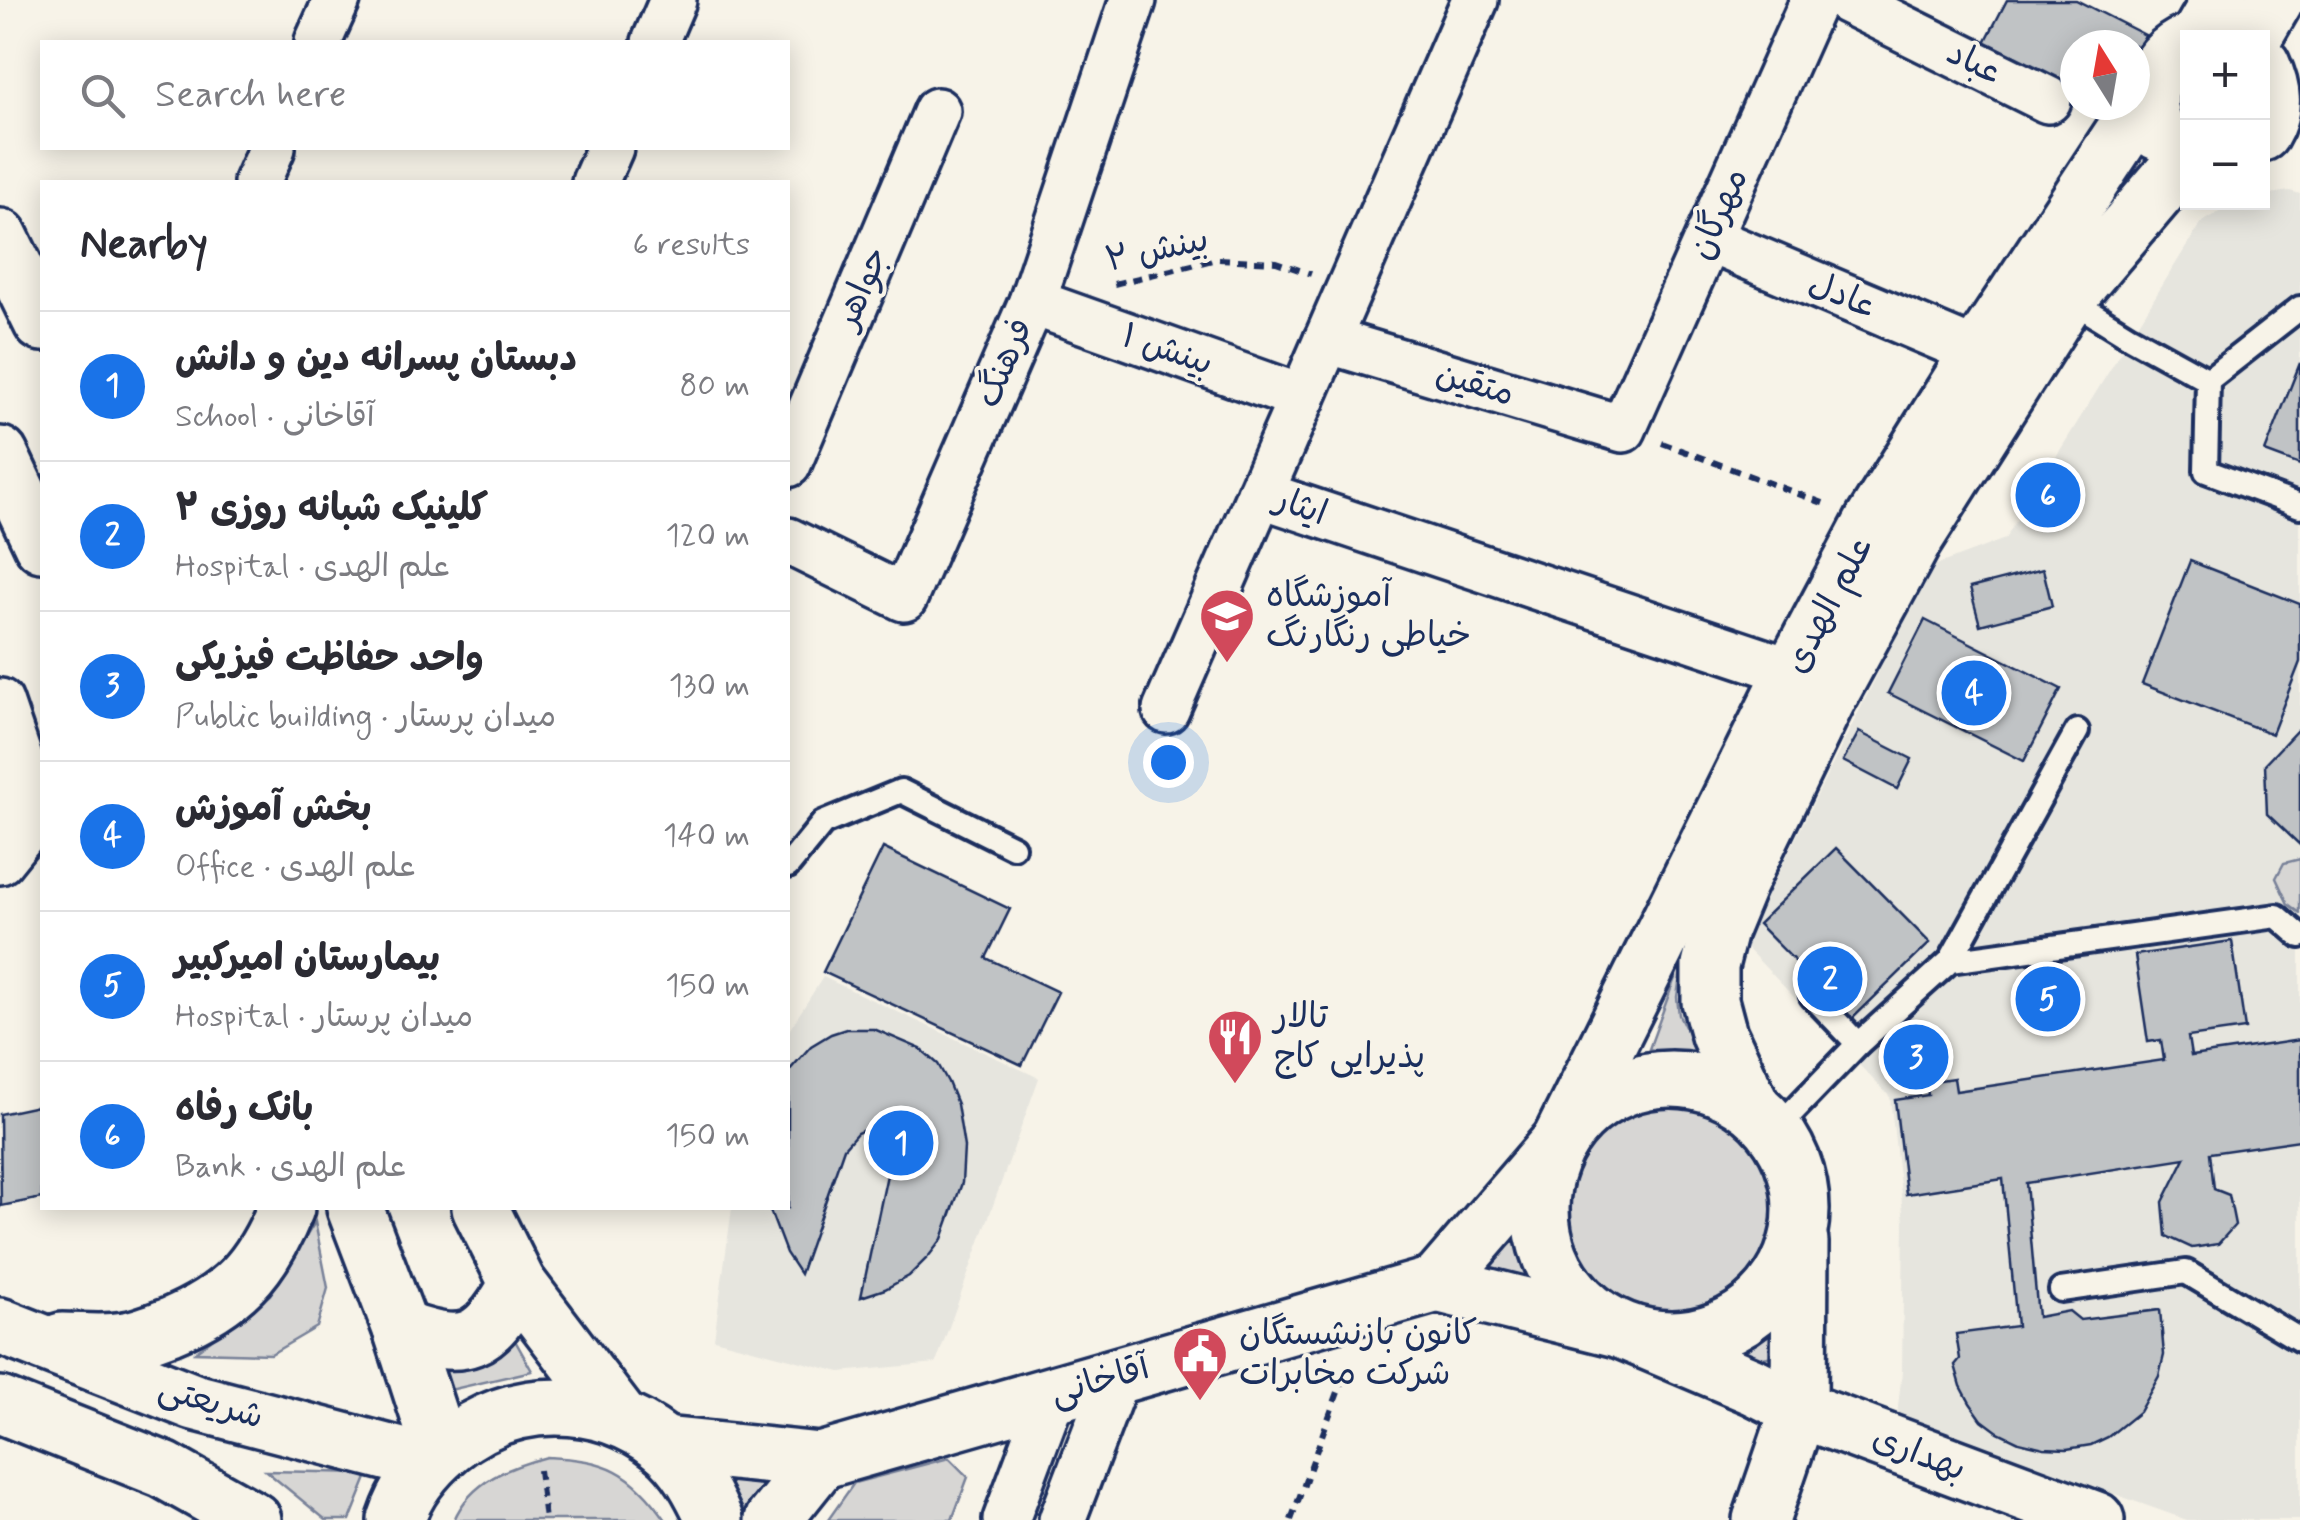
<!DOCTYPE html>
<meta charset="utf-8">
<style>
body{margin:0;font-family:Mynerve,"Playpen Sans Arabic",sans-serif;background:#f2f2f3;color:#2b2b33}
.controls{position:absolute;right:30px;top:30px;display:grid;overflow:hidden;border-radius:0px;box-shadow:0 5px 25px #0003}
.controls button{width:90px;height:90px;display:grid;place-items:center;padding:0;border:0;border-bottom:2px solid #e1e1e2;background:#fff;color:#2b2b33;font:50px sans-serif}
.compass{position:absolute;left:2060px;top:30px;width:90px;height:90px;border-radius:50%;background:#fff;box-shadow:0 5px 25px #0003;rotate:349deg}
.you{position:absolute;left:1168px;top:762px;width:35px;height:35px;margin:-25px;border:8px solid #fff;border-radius:50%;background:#1a73e8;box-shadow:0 0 0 15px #1a73e833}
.badge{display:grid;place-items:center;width:65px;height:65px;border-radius:50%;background:#1a73e8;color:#fff;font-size:32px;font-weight:700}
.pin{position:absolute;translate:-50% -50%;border:5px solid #fff;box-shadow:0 2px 10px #0006}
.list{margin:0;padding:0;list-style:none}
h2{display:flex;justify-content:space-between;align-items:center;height:130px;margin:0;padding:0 40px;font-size:42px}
h2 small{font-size:32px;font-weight:400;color:#7c7c81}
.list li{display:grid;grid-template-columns:65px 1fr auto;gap:30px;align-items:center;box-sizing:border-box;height:150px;padding:0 40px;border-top:2px solid #e1e1e2}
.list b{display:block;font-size:38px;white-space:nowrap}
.list p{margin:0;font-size:32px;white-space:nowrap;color:#7c7c81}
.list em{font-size:32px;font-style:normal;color:#7c7c81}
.icon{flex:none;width:55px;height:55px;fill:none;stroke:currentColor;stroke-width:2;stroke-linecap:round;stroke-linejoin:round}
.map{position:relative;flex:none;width:2300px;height:1520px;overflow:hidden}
.search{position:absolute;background:#fff;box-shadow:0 5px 25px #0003;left:40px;top:40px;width:750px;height:110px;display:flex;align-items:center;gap:25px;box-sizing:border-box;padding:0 35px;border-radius:0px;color:#7c7c81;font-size:38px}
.panel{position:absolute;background:#fff;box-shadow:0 5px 25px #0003;left:40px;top:180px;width:750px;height:1030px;border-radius:0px}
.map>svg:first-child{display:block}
</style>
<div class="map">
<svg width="2300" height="1520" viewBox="0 0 2300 1520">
<rect width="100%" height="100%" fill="#f7f3e8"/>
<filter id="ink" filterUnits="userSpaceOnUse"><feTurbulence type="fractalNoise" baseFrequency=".01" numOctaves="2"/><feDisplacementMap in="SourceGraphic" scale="20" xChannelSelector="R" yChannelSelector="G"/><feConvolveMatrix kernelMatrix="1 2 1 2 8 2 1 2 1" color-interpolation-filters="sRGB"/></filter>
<g filter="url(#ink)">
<g fill="#e6e5de">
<polygon points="2290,191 2300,194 2300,1520 2187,1520 1897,1416 1902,1371 1904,1221 1890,1097 1743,944 1931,567 2005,539 2201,223 2234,203 2262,202 2263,195"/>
<polygon points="823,977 1039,1078 936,1363 840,1372 714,1339 732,1208 788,1208 788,1032"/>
</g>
<g fill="#d7d6d4" stroke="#798299" stroke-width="2.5">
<polygon points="2300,859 2300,913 2288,904 2276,878 2284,863"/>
<polygon points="1683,956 1677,997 1679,1015 1701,1059 1649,1049"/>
<circle cx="1671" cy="1209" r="102"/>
<polygon points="315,1222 328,1288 317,1327 271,1354 195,1352 270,1295"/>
<polygon points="1523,1233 1527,1255 1537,1278 1481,1271"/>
<polygon points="1781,1308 1772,1356 1746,1362 1728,1349 1752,1333"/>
<polygon points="512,1335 532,1371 437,1393 432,1357"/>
<path d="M547 1457C607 1460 631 1470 666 1520H454C471 1481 509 1467 547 1457Z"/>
<polygon points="949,1458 968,1477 952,1520 828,1520 854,1483"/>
<polygon points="710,1465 791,1472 743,1520 736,1520"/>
<polygon points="266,1471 369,1473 350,1520 326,1520"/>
</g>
<g fill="#c0c3c5" stroke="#1b2f5e" stroke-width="2.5">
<polygon points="2007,0 2076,0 2145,35 2135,55 2135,45 2075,45 2075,98 1981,50"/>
<polygon points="2300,363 2300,465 2265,452"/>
<polygon points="2190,561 2300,604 2300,662 2272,734 2142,684"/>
<polygon points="2043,569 2052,606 1980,625 1970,588"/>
<polygon points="1925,620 2061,689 2024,761 1888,693"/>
<polygon points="2299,728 2300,728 2300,845 2267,814 2265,764"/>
<polygon points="1859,732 1912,759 1897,789 1843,761"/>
<polygon points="883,848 1010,909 986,958 1058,992 1022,1065 823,972"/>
<polygon points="1836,848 1930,943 1852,1019 1758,924"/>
<polygon points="2232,941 2245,1029 2188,1037 2191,1056 2300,1040 2300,1140 2210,1153 2214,1189 2229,1195 2235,1225 2218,1244 2192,1248 2166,1236 2163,1202 2185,1158 2026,1183 2038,1317 2069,1311 2080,1320 2160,1310 2164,1355 2159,1376 2139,1412 2108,1437 2091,1445 2067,1449 2044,1448 2019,1442 1998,1432 1982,1420 1970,1403 1961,1386 1955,1365 1960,1359 1956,1334 2017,1326 2003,1179 1906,1194 1895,1100 1928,1095 1926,1082 1954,1078 1956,1091 2164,1060 2161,1040 2148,1042 2135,955"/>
<polygon points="846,1029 874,1029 921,1049 938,1064 948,1082 957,1104 964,1147 962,1183 942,1239 928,1257 909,1276 885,1289 861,1297 888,1170 884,1140 873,1126 857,1133 844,1148 800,1274 786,1253 769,1208 788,1208 788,1072 811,1046 831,1034"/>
<polygon points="42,1105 42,1198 1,1206 0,1114"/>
</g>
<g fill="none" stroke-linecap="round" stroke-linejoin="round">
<g stroke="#1b2f5e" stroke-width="30">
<g id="service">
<polyline points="2067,298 2130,337 2208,380"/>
<polyline points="2208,380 2206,471 2300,506"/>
<polyline points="2208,380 2300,308"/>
<polyline points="788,866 823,823 901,791 1013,847"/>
<polyline points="1950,961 2077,731"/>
<polyline points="1812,996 1858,1044"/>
<polyline points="1775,1130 1858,1044 1950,961 2277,916 2300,936"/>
<polyline points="2061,1290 2186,1272 2300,1340"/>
</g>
</g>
<g stroke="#1b2f5e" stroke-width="52">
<g id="minor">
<polyline points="1846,0 2048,100"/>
<polyline points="318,42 337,0"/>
<polyline points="655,42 673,0"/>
<polyline points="257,182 272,148"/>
<polyline points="595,182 610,148"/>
<polyline points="1708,239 1978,353"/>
<polyline points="1032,302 1302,398"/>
<polyline points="1327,340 1623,429 1814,0"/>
<polyline points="788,464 937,111"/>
<polyline points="1260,494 1793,672"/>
<polyline points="788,541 904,598 1032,302 1133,0"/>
<polyline points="0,702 20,761 21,835 0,861"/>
<polyline points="1166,710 1475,0"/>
<polyline points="1006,1520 1053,1394"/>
<polyline points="1062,1520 1117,1376"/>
</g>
</g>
<g stroke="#1b2f5e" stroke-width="62">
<g id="tertiary">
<polyline points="2198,38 2220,0"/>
<polyline points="2253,38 2275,0"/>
<path d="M2262 65C2273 89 2276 110 2262 133"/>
<path d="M2158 132C2140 99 2152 58 2188 43"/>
<circle cx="1671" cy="1209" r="130"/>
<polyline points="1752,1106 1719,1035 1710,1001 1710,966 1719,930 1738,884 1827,700 1914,540 2067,298 2187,157"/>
<polyline points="1437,1284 1560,1141 1793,672 1873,521 1978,353 2121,136 2149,98"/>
<polyline points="1437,1284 1618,1329 1755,1387 1799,1409 2096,1520"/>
<polyline points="664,1445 820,1461 1437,1284"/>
<polyline points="773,1520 820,1461"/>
<polyline points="1761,1520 1799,1409 1800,1242"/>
</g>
</g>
<g stroke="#1b2f5e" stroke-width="62">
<g id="secondary">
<polyline points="0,237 42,323"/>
<polyline points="0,455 42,544"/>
<polyline points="355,1208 401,1329 441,1453"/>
<polyline points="480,1208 518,1284 620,1418"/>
<polyline points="0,1326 194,1402 428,1463"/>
<path d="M401 1329C465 1353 485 1344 518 1284"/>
<path d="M62 1341C82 1341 105 1344 125 1340 140 1338 156 1331 170 1326 232 1300 261 1270 286 1208"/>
<polyline points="0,1405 164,1470 253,1520"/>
<path d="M396 1520C406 1489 425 1466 449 1446 511 1394 600 1395 663 1444 688 1464 702 1492 715 1520"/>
</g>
</g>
<g stroke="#1b2f5e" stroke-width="6" stroke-dasharray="10 8" stroke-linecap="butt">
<polyline points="1114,284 1217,259 1276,262 1311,274"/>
<polyline points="1662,443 1828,505"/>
<polyline points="539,1470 545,1520"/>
<polyline points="1291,1520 1341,1384"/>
</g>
<use href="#service" stroke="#f7f3e8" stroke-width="22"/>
<use href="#minor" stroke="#f7f3e8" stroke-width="45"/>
<use href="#tertiary" stroke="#f7f3e8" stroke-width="55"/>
<use href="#secondary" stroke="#f7f3e8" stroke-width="55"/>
</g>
</g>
<defs>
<g id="school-pin" transform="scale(2.875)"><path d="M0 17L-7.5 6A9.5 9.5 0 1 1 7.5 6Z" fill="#d1495b" stroke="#f7f3e8"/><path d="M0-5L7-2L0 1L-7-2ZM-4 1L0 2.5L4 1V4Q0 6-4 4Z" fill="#fff"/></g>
<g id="restaurant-pin" transform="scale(2.875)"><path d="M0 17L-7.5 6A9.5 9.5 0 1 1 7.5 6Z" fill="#d1495b" stroke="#f7f3e8"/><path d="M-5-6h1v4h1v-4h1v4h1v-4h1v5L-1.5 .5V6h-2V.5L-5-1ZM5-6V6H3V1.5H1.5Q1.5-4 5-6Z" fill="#fff"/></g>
<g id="civic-pin" transform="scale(2.875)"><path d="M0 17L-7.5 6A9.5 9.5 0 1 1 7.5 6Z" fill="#d1495b" stroke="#f7f3e8"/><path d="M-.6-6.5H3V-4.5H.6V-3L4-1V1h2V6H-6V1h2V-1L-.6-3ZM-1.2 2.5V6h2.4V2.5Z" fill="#fff"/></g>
</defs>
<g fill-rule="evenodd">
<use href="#school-pin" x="1227" y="616"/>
<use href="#restaurant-pin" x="1235" y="1037"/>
<use href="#civic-pin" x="1200" y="1354"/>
</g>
<g text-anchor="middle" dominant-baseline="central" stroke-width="8" stroke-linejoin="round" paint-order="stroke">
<g font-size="35" fill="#1b2f5e" stroke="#f7f3e8">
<text transform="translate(1974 63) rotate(26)">عباد</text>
<text transform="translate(1719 214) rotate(-66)">مهرگان</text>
<text transform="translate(1157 250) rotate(-12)">بینش ۲</text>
<text transform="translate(862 288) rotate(-67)">جواهر</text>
<text transform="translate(1843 296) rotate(23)">عادل</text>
<text transform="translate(1167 350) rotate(19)">بینش ۱</text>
<text transform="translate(1005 363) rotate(-67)">فرهنگ</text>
<text transform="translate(1475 384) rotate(17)">متقین</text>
<text transform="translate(1301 507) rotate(20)">ایثار</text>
<text transform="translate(1829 605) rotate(-62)">علم الهدی</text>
<text transform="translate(1100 1381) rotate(-16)">آقاخانی</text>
<text transform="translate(211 1403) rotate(17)">شریعتی</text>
<text transform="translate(1919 1454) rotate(21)">بهداری</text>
</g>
<g font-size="35" fill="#1b2f5e" stroke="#f7f3e8" text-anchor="start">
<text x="1266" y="596">آموزشگاه<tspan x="1266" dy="40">خیاطی رنگارنگ</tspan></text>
<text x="1274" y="1017">تالار<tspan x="1274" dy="40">پذیرایی کاج</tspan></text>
<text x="1239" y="1334">کانون بازنشستگان<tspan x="1239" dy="40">شرکت مخابرات</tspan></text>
</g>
</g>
</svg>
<div class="controls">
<button>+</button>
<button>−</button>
</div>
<svg class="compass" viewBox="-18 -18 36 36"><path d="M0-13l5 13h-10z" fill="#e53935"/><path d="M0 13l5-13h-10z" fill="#7c7c81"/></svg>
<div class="you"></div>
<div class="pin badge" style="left:901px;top:1143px">1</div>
<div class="pin badge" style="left:1830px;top:979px">2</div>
<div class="pin badge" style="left:1916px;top:1057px">3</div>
<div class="pin badge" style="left:1974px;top:693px">4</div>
<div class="pin badge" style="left:2048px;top:999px">5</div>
<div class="pin badge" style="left:2048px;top:495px">6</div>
<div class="search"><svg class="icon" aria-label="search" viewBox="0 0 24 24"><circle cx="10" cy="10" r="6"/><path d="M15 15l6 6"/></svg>Search here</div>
<section class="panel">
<h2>Nearby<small>6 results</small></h2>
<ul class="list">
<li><span class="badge">1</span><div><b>دبستان پسرانه دین و دانش</b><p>School · آقاخانی</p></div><em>80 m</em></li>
<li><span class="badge">2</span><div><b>کلینیک شبانه روزی ۲</b><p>Hospital · علم الهدی</p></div><em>120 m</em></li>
<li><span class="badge">3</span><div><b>واحد حفاظت فیزیکی</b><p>Public building · میدان پرستار</p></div><em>130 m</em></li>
<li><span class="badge">4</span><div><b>بخش آموزش</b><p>Office · علم الهدی</p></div><em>140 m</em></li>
<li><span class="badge">5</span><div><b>بیمارستان امیرکبیر</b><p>Hospital · میدان پرستار</p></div><em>150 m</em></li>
<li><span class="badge">6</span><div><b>بانک رفاه</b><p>Bank · علم الهدی</p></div><em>150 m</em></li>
</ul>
</section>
</div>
